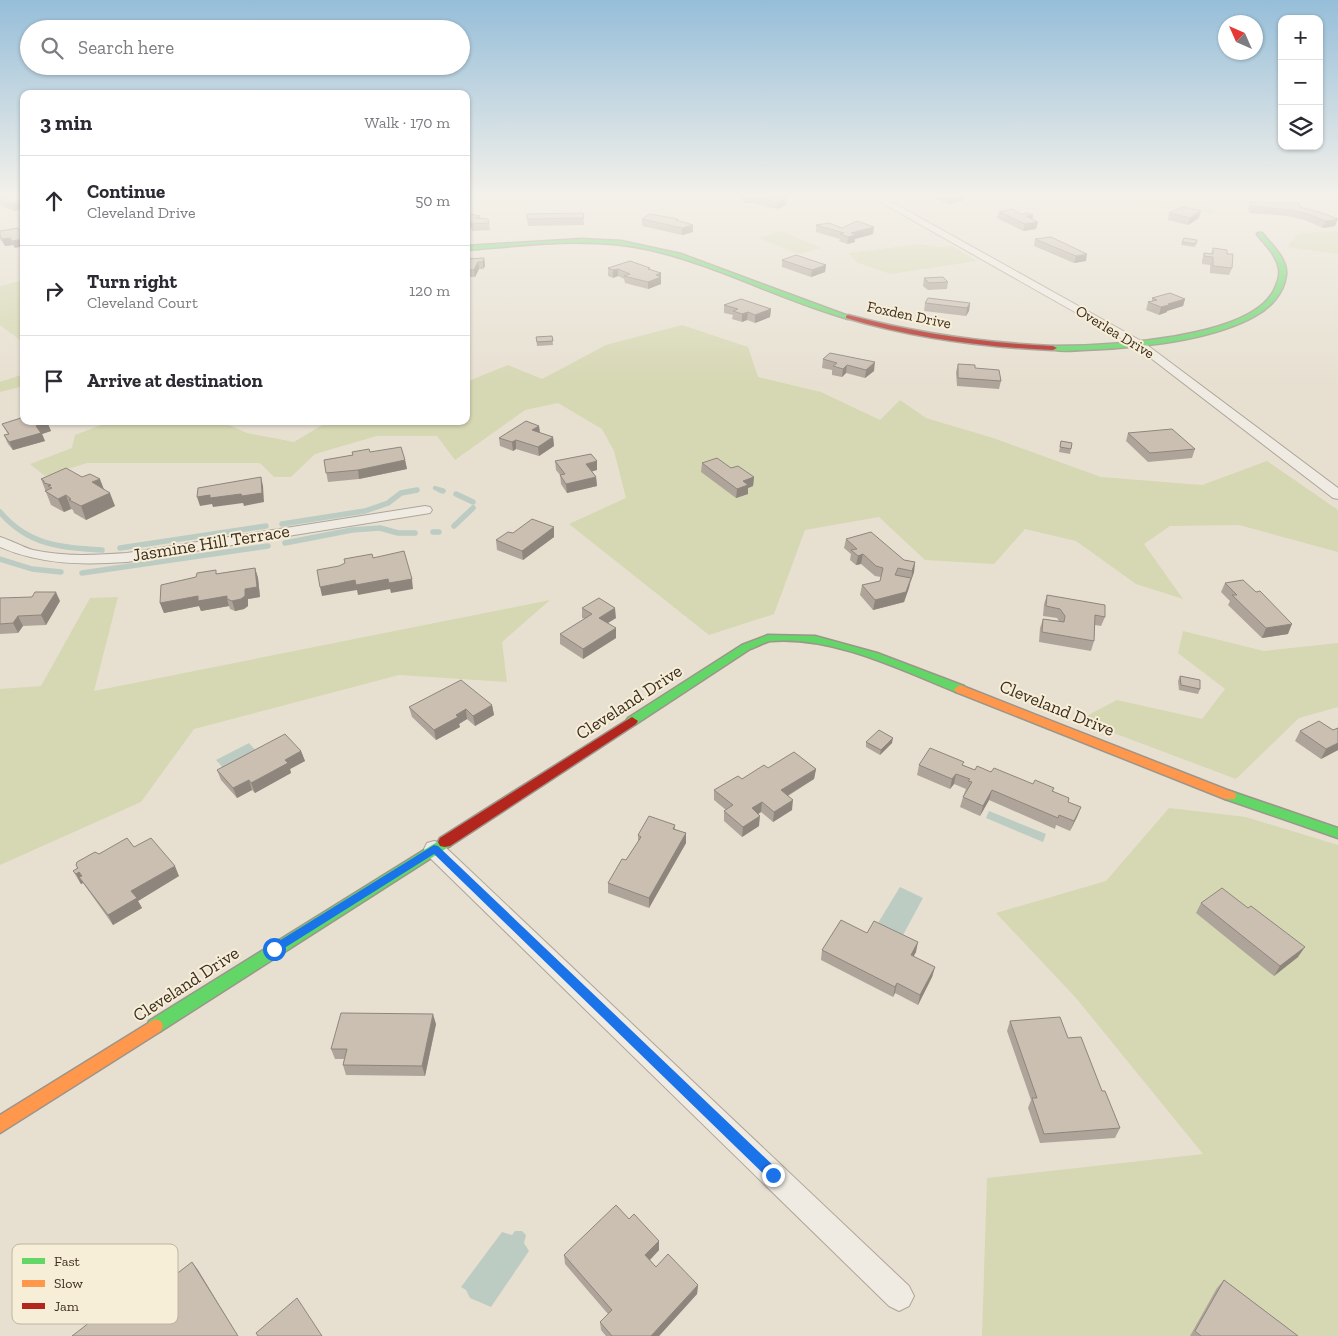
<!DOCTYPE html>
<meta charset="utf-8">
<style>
body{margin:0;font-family:"Zilla Slab",serif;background:#f7f7f7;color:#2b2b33}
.controls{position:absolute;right:15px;top:15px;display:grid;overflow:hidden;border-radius:10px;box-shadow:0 1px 4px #0004}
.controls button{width:45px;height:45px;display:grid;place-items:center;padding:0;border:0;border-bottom:1px solid #e1e1e2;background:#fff;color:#2b2b33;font:25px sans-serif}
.compass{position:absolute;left:1218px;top:15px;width:45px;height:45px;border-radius:50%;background:#fff;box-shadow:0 1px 4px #0004;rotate:315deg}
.stop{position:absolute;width:15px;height:15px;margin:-11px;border:4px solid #1a73e8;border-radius:50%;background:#fff}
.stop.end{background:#1a73e8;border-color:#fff;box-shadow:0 1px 5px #0008}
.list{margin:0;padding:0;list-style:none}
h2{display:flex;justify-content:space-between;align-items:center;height:65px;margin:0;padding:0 20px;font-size:21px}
h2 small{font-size:16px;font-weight:400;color:#7c7c81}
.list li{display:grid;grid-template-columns:32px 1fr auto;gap:15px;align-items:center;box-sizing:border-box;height:90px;padding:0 20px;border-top:1px solid #e1e1e2}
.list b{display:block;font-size:19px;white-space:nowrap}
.list p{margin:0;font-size:16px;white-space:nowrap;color:#7c7c81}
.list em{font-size:16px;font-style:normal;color:#7c7c81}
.icon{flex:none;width:28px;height:28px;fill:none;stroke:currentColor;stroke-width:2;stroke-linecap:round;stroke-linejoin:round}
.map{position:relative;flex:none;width:1338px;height:1336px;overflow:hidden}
.search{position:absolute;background:#fff;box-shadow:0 1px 4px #0004;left:20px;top:20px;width:450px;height:55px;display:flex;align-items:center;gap:12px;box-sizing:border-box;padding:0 18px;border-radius:28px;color:#7c7c81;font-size:19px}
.panel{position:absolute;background:#fff;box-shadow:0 1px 4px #0004;left:20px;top:90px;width:450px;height:335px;border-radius:10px}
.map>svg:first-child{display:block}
</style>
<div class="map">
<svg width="1338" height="1336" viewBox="0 0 1338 1336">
<rect width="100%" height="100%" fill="#e7e0d1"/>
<g fill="#d6d7b3">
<polygon points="466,196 531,196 519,205 466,205"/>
<polygon points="1004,196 1189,196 1217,214 1154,205 1121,198 1088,197 1003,201"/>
<polygon points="781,231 821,248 799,254 758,238"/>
<polygon points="1338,231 1338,254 1287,247 1299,233"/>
<polygon points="920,244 939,247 952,246 977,261 891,274 858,263 848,253"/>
<polygon points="24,280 24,343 0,325 0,286"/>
<polygon points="682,325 748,347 758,377 821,392 880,420 900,400 926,418 993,438 1101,477 1202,485 1267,461 1338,510 1338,552 1239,525 1170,526 1144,544 1183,599 1136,584 1076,541 1025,529 994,564 925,560 879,517 805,530 774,614 709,635 569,524 626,498 614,451 602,429 558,403 525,410 455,460 437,436 377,436 315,454 291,477 274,477 260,463 87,463 45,476 30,464 72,448 75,435 104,424 101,421 220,421 247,433 294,442 329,421 466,421 466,382 508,365 542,379 606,345"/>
<polygon points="24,374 24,386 0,392 0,382"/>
<polygon points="118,597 94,691 550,600 502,642 507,682 399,675 194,729 141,802 0,865 0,689 41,686 90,598"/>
<polygon points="1183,631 1264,651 1338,643 1338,707 1299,718 1236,779 1079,720 1117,700 1202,719 1225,689 1178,653"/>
<polygon points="1169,808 1246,817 1338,845 1338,1336 982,1336 987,1178 1203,1154 1076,998 996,913 1106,881"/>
</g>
<g fill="#bcccc2">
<polygon points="249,743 258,753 225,770 216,760"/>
<polygon points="989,811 1046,834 1043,842 986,818"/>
<polygon points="900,887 923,898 903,935 878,923"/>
<polygon points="515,1231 522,1231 526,1235 524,1243 529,1251 491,1307 470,1298 466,1290 461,1287 502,1232 512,1235"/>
</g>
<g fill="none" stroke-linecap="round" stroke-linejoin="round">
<polyline stroke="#bcccc2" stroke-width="3" points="1029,196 1041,199 1056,196"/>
<g stroke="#bcccc2" stroke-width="4.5">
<polyline points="435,488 443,491"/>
<polyline points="411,491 417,490"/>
</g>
<g stroke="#bcccc2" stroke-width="5.5">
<polyline points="440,490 443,491"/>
<polyline points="456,494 473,502"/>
<path d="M0 512C28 545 61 548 102 550"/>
<polyline points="282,524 365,511 388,503 401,493 417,490"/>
<polyline points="454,526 473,508"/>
<polyline points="433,532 439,532"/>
<polyline points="285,543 352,530 380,528 398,533 415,533"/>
<polyline points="120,548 266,526"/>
<polyline points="0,559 32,569 61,572"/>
<polyline points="82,573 268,546"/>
</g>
<g stroke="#ada599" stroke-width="2">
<g id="street">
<polygon points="870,196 881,196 1143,342 1338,488 1338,499 1333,498 1135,346"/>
<path d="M425 506 430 507 432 510 430 513 127 562C83 565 42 565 0 547V537C11 540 22 547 33 550 65 557 96 555 127 553Z"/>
<polygon points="434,841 441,843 909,1286 914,1296 909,1306 899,1311 889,1306 427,855 424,849 427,843"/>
</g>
</g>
<g stroke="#9c958a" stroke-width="3">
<g id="fast">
<path d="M1258 233H1262C1271 244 1288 259 1286 275 1284 293 1270 308 1255 316 1209 342 1135 348 1083 350 1074 350 1057 353 1049 348L1053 346C1102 346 1254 340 1275 288 1278 281 1280 276 1279 269 1277 255 1265 245 1257 234Z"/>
<path d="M582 239 621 241 681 254 851 317 848 319C781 300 719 266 651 250 590 236 528 245 466 250V246Z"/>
<path d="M768 635 815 636 877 653 964 686 966 689 960 693 956 692C899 669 833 636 771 641 764 642 757 647 750 649L636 724H628L626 721 628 718 742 645Z"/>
<polygon points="1230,791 1338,828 1338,838 1225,799 1224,796 1225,793"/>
<polygon points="445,837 450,838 452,842 450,846 161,1031 155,1033 149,1031 147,1026 149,1021"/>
</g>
</g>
<g stroke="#9c958a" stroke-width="3">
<g id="slow">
<polygon points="960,685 1235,793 1236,796 1235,799 1225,799 956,692 954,689"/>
<polygon points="155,1019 161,1021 163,1026 161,1031 0,1133 0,1115"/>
</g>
</g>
<g stroke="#9c958a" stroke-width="3">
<g id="jam">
<path d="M848 315C916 333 983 343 1053 346L1057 348 1053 350C982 347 914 338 846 318V316Z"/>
<polygon points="632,717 638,721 636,724 450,846 445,847 440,846 438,842 440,838"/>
</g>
</g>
<use href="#street" fill="#efebe3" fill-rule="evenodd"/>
<use href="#fast" fill="#63d668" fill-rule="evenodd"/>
<use href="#slow" fill="#ff974d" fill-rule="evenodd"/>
<use href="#jam" fill="#b3261e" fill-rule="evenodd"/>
</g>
<g fill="#afa499">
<polygon points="0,196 24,198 15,211 1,206 0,203"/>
<polygon points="741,196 780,196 787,198 786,205 777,209 752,203 746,203 740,200"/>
<polygon points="925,196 964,196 963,201 949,204"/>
<polygon points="1250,202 1300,207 1335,226 1323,228 1305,220 1287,216 1250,213 1248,209"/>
<polygon points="999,212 1021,214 1033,219 1036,229 1023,231 997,218"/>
<polygon points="583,213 584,225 528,226 527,219"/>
<polygon points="1169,213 1199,218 1188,225 1168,220"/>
<polygon points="466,215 480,216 481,219 489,223 490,230 472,231 471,228 466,227"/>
<polygon points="642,219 678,220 693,232 682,235 642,226"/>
<polygon points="816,225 842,228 874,227 873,234 855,239 855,242 847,244 839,241 840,239 816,232"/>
<polygon points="18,228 15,248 13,245 5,246 0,239 0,231"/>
<polygon points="1051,237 1086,261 1074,263 1034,246 1035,239"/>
<polygon points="1197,240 1195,247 1181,245 1182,242"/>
<polygon points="1213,248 1227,254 1232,268 1229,275 1210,273 1210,265 1202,264 1202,260 1204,253 1211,254"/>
<polygon points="484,258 485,266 483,269 479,269 475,277 466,277 466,259"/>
<polygon points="782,260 826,265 825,272 811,277 782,267"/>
<polygon points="608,268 650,269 661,273 661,284 648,289 625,283 624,279 618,276 613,278 608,276"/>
<polygon points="924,278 948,282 947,289 928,290 923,286"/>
<polygon points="1152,298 1185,299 1183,306 1167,311 1167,312 1159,315 1146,310 1148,302 1152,301"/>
<polygon points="925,303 970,303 969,311 966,316 924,311"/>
<polygon points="724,305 771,309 770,317 755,323 747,320 742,322 732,319 733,315 724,313"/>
<polygon points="552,336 553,345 537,346 536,337"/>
<polygon points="823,359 874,371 865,378 846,373 842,377 832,375 832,370 822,368"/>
<polygon points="958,364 1001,381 999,389 957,386 956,372"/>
<polygon points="47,422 51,431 42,434 45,441 13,450 8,444 4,435 8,434 2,424"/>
<polygon points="539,426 540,433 553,437 554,446 539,456 516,449 513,451 500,446 499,438"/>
<polygon points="1128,433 1195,449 1192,458 1148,462 1126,441"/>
<polygon points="1061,441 1072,443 1070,454 1059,452"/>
<polygon points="370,452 405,460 407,469 359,479 328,482 324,460"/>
<polygon points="555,461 597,470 592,471 596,477 597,486 567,493 561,484 560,475 556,470"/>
<polygon points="702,463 731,468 754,477 753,486 748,488 748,494 736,498 701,472"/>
<polygon points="41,479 104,489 115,506 86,520 74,513 73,510 71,509 64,512 51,505"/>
<polygon points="554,527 554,537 523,560 497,550 496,540 513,533"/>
<polygon points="846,539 904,560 915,562 914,572 904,602 873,610 860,595 862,585 880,581 881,577 875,576 861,564 856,565 850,560 851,554 844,548"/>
<polygon points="255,568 258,578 260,597 248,599 248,606 244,609 235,611 230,609 229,606 201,611 199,606 164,613 160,603 196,577"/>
<polygon points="1225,583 1288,634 1262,638 1228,605 1230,601 1221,592"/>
<polygon points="1047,595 1105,617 1101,626 1095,625 1094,641 1091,651 1039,642 1040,628 1043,619 1059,621 1057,618 1043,616 1044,604"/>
<polygon points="0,598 60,601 46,625 23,626 18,633 0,634"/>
<polygon points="582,608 616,618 607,623 616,638 583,659 560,644 560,634 585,619 582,618"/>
<polygon points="1180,676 1200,689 1198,694 1179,690 1178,681"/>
<polygon points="492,705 494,715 475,726 467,719 459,724 460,727 436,740 412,717 409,707"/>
<polygon points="1338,728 1338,750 1321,759 1295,741 1300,731 1333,730"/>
<polygon points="866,742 892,743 880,755 866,747"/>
<polygon points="301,751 305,761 290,769 291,773 255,793 252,790 237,798 221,780 217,770"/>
<polygon points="919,765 963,765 975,770 991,772 1033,784 1054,788 1053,791 1068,802 1081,807 1077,817 1070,831 1056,825 1055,829 989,800 980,816 960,807 963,797 966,789 954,784 950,789 917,775"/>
<polygon points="768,768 816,769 814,779 788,796 792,810 773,822 761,812 758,814 759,826 742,837 724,821 724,811 726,810 714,800 714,790"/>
<polygon points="675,825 675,829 686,833 686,843 649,908 608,893 608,883 626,860 638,842 638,835"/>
<polygon points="134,847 179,876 138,901 142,908 113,925 83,883 81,884 79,881 73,871 77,868 76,865 99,854"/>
<polygon points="1201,903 1298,957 1274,976 1196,913"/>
<polygon points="867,933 916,952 913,956 935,967 932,977 918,1005 895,993 893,997 821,960 822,950"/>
<polygon points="1010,1021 1068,1038 1102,1091 1120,1128 1115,1138 1040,1143 1028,1108 1031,1100 1007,1031"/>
<polygon points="436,1024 425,1076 346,1075 343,1065 344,1059 335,1059 331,1049"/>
<polygon points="629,1219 659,1241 659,1250 650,1260 656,1267 698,1285 697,1294 659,1336 606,1336 601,1330 600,1322 608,1314 565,1264 564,1255"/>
<polygon points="1224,1280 1298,1336 1190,1336 1217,1288"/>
</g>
<g fill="#8e867d">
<polygon points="752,196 752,203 746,203 746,197"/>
<polygon points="956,196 964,196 963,201 949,204 950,198"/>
<polygon points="787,198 786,205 777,209 777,202"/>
<polygon points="24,201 24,208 15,211 12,204"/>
<polygon points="1201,211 1199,218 1188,225 1190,218"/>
<polygon points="1033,215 1032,222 1026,216"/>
<polygon points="1338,219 1335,226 1323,228 1325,221"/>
<polygon points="1038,222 1036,229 1023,231 1025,224"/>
<polygon points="693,225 693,232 682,235 682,228"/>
<polygon points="874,227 873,234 855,239 855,242 847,244 848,237 851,233"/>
<polygon points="10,238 13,245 5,246 2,239"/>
<polygon points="24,239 24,246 15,248 12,241"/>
<polygon points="1087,254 1086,261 1074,263 1076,256"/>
<polygon points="484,258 485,266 483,269 483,262"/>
<polygon points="478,262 479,269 475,277 474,270"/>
<polygon points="826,265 825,272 811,277 812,270"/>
<polygon points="618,269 618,276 613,278 613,270"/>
<polygon points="661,273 661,284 648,289 648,282 656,275"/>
<polygon points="1185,299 1183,306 1167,311 1167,312 1159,315 1161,307 1168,304"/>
<polygon points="970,303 969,311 966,316 967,308"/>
<polygon points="771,309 770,317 755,323 755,315"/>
<polygon points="748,312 747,320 742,322 742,314"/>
<polygon points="469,314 470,322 469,325 466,325 466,317"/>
<polygon points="875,362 874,371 865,378 866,370"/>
<polygon points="847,365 846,373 842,377 843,369"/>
<polygon points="47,422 51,431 42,434 45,441 13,450 9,442 36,426"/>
<polygon points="539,426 540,434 532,430"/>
<polygon points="553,437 554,446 539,456 538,447"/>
<polygon points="516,440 516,449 513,451 512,442"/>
<polygon points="405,460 407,469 359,479 358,470"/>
<polygon points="597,461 597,470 586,473 586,464"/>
<polygon points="261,477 263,486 264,502 244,506 243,503 213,507 212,504 200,506 197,497"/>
<polygon points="596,477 597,486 567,493 566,484"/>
<polygon points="754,477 753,486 748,488 748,494 736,498 737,489 743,481"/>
<polygon points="100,479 105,492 92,482"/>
<polygon points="110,493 115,506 86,520 81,506"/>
<polygon points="66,495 71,509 64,512 58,499"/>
<polygon points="554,527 554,537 523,560 522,551"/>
<polygon points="863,554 861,564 856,565 858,556"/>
<polygon points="915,562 914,572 911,581 912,571"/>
<polygon points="255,568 258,578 260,597 248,599 248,606 244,609 235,611 232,601 245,589"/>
<polygon points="911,578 909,588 904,602 873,610 875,600"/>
<polygon points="388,579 412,579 413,589 391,593 390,589 358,595 357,590 322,596 320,587 355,580"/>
<polygon points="56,592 60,601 46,625 41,615"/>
<polygon points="198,596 227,596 227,599 229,606 201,611 199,606 164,613 160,603"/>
<polygon points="615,608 616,618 600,628 599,618"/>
<polygon points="18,616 23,626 18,633 13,623"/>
<polygon points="1292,624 1288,634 1262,638 1266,628"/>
<polygon points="616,628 616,638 583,659 583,649"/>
<polygon points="492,705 494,715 475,726 473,716"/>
<polygon points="466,709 467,719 459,724 460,727 436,740 434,730 456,715"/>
<polygon points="893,738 892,743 880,755 881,750"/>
<polygon points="1338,743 1338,750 1321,759 1326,749"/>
<polygon points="301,751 305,761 290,769 291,773 255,793 251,783 285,760"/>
<polygon points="816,769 814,779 780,800 781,790"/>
<polygon points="956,774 954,784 950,789 952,779"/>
<polygon points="249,780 252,790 237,798 233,788"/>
<polygon points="992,790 989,800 980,816 983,806"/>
<polygon points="793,800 792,810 773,822 774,812"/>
<polygon points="762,802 761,812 751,819 752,808"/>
<polygon points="1081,807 1077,817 1070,831 1074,821"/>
<polygon points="760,816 759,826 742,837 743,827"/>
<polygon points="686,833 686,843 649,908 649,898"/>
<polygon points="175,866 179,876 138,901 142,908 113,925 108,915 131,891"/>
<polygon points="79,872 85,882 79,877 83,883 81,884 76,874"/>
<polygon points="918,942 916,952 909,965 911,955"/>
<polygon points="1305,947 1298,957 1274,976 1280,966"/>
<polygon points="935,967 932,977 918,1005 920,995"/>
<polygon points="897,983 895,993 893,997 895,987"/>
<polygon points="433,1014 436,1024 425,1076 422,1066"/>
<polygon points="659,1241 659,1250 646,1264 645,1255"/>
<polygon points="192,1262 198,1270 238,1336"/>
<polygon points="698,1285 697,1294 659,1336 651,1336"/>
</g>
<g fill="#cbbfb2" stroke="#8e867d">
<polygon points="0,196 20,196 24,198 24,201 12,204 0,200 0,199 5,198"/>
<polygon points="754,196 780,196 787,198 777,202"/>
<polygon points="1250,202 1299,203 1300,207 1319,212 1338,219 1325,221 1308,214 1289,210 1252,206"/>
<polygon points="1182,207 1201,211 1190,218 1169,213"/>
<polygon points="1012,209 1021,214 1028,213 1033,215 1026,216 1038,222 1025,224 999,212"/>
<polygon points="583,213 584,218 527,219 527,214"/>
<polygon points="470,214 480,216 475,218 488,219 489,223 471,224 470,221 466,221 466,215"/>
<polygon points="650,214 678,219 676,220 693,225 682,228 642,219"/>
<polygon points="857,221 874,227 851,233 856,235 848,237 840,234 844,233 816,225 829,223 842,228"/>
<polygon points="18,228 24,235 24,239 12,241 10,238 2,239 0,236 0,231"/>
<polygon points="1051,237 1087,254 1076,256 1035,239"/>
<polygon points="1184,238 1197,240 1196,244 1182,242"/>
<polygon points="1213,248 1227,250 1227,254 1233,254 1232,268 1213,266 1213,257 1204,256 1204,253 1213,254"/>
<polygon points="796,255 826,265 812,270 782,260"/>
<polygon points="484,258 483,262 478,262 474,270 466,270 466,259"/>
<polygon points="630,261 650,268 648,269 661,273 656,275 661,277 648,282 624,276 630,274 618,269 613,270 608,268"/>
<polygon points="943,277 948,282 929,283 924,278"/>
<polygon points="1170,293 1185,299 1168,304 1169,305 1161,307 1148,302 1157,300 1152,298"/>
<polygon points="928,298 970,303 967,308 925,303"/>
<polygon points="741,299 771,309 755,315 748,312 742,314 733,311 738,309 724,305"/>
<polygon points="466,313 469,314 468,317 466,317"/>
<polygon points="552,336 553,341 537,342 536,337"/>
<polygon points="830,353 875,362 866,370 847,365 843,369 833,366 837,363 823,359"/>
<polygon points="958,364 975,365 975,368 999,370 1001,381 958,378"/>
<polygon points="24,417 24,421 47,421 47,422 36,426 41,433 9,442 4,435 9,434 2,424"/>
<polygon points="526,421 539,426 532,430 553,437 538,447 516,440 512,442 499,438"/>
<polygon points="1172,429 1195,449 1150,453 1128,433"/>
<polygon points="1061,441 1072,443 1071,449 1060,447"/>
<polygon points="401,447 405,460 358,470 326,473 324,460 353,455 352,452 369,449 370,452"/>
<polygon points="591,454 597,461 586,464 596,477 566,484 560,475 565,474 555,461"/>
<polygon points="717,458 731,468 738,466 754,477 743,481 748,485 737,489 702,463"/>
<polygon points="66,468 82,477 90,474 100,479 92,482 110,493 81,506 69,500 71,499 66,495 58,499 45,491 52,488 48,486 51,485 44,483 44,481 41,479"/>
<polygon points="261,477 262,493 242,496 241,494 210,498 210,495 197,497 198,488"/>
<polygon points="532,519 554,527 522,551 496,540 508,532 513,533"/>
<polygon points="871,532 904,560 915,562 912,571 898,568 895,575 911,578 906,592 875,600 862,585 880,581 883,568 876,566 863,554 858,556 851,550 857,549 846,539"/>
<polygon points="404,551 412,579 389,583 388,579 356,585 355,580 320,587 317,570 339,566 345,563 344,559 372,554 373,558"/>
<polygon points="255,568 257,587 245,589 245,596 241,599 232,601 227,599 227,596 198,601 198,596 160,603 161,585 196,577 197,573 216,570 216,574"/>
<polygon points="1243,580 1256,592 1260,591 1292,624 1266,628 1232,595 1237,595 1225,583"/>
<polygon points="35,592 56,592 41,615 18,616 13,623 0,624 0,598 32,597"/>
<polygon points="1047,595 1105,605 1105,617 1095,615 1094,641 1042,632 1043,619 1064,622 1065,616 1060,609 1046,606"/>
<polygon points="599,598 615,608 599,618 616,628 583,649 560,634 592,614 582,608"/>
<polygon points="1180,676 1200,680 1200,689 1181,685"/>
<polygon points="461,680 492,705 473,716 466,709 456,715 458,717 434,730 409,707"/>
<polygon points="1319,721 1333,730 1338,728 1338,743 1326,749 1300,731"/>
<polygon points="879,730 893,738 881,750 866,742"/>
<polygon points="285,734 301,751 285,760 288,763 251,783 249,780 233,788 217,770"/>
<polygon points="930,748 964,762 962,765 975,770 977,766 991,772 994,768 1033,784 1035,780 1054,788 1052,791 1069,798 1068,802 1081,807 1074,821 1059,815 1058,818 992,790 983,806 963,797 972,782 968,781 970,779 956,774 952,779 919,765"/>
<polygon points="794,752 816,769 781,790 793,800 774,812 762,802 752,808 760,816 743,827 724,811 733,805 714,790 738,776 742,779 764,765 768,768"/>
<polygon points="649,816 675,825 673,829 686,833 649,898 608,883 622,859 626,860 641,837 638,835"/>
<polygon points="127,838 134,847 151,838 175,866 131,891 137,898 108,915 79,877 82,876 79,872 76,874 73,871 78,868 76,865 77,862 95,852 99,854"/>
<polygon points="1222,888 1248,908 1251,906 1305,947 1280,966 1201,903"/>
<polygon points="841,920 867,933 874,921 918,942 911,955 935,967 920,995 897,983 895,987 822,950"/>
<polygon points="341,1013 433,1014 422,1066 343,1065 347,1049 331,1049"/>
<polygon points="1060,1017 1068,1038 1081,1037 1102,1091 1105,1091 1120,1128 1044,1134 1032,1098 1037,1098 1010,1021"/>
<polygon points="616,1205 629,1219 634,1214 659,1241 645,1255 656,1267 668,1254 698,1285 651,1336 612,1336 600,1322 612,1310 564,1255"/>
<polygon points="192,1262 238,1336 72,1336 146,1279 153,1292"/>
<polygon points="1224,1280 1298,1336 1201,1336 1195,1331"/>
<polygon points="297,1298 322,1336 258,1336 256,1333"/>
</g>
<linearGradient id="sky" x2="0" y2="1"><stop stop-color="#96bed9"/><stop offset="0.51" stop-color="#f4f1ea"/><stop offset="1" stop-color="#f4f1ea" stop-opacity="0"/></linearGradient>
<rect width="1338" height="383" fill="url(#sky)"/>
<polygon fill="#1a73e8" points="434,845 438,846 778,1170 780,1175 778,1179 773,1181 769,1179 434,854 278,952 271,952 269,949 271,946"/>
<g text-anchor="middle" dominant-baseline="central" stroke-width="4" stroke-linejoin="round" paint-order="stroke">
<g font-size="15" fill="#3d2e20" stroke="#f7eed8">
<text transform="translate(909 315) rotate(12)">Foxden Drive</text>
<text transform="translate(1115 332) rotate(31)">Overlea Drive</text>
</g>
<g font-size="18" fill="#3d2e20" stroke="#f7eed8">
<text transform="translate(211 543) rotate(-9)">Jasmine Hill Terrace</text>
<text transform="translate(629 702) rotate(-33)">Cleveland Drive</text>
<text transform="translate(1057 708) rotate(22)">Cleveland Drive</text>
<text transform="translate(186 984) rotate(-33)">Cleveland Drive</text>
</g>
</g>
<rect x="12" y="1244" width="166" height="80" rx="8" fill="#f7eed8" stroke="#bfb4a1" stroke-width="1"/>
<rect x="22" y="1258" width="23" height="6" fill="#63d668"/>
<rect x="22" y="1280" width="23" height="7" fill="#ff974d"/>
<rect x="22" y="1303" width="23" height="6" fill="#b3261e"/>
<g font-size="14" fill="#3d2e20">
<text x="54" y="1266">Fast</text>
<text x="54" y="1288">Slow</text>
<text x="54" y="1311">Jam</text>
</g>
</svg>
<div class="controls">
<button>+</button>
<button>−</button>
<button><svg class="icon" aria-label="layers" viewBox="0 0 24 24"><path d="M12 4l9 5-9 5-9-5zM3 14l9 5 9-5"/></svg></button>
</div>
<svg class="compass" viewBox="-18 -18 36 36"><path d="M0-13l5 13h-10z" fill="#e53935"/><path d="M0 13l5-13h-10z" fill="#7c7c81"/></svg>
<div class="stop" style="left:274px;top:949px"></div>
<div class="stop end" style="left:773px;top:1175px"></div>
<div class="search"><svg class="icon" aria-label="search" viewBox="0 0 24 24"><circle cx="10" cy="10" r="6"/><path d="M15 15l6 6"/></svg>Search here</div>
<section class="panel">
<h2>3 min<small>Walk · 170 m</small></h2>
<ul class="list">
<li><svg class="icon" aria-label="ahead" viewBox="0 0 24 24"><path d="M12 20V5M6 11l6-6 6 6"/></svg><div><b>Continue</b><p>Cleveland Drive</p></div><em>50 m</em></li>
<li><svg class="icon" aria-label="right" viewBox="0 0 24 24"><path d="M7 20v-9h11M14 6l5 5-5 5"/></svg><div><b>Turn right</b><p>Cleveland Court</p></div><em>120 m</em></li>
<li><svg class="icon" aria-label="arrive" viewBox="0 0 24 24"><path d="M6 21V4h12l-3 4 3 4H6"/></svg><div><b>Arrive at destination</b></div></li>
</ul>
</section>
</div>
